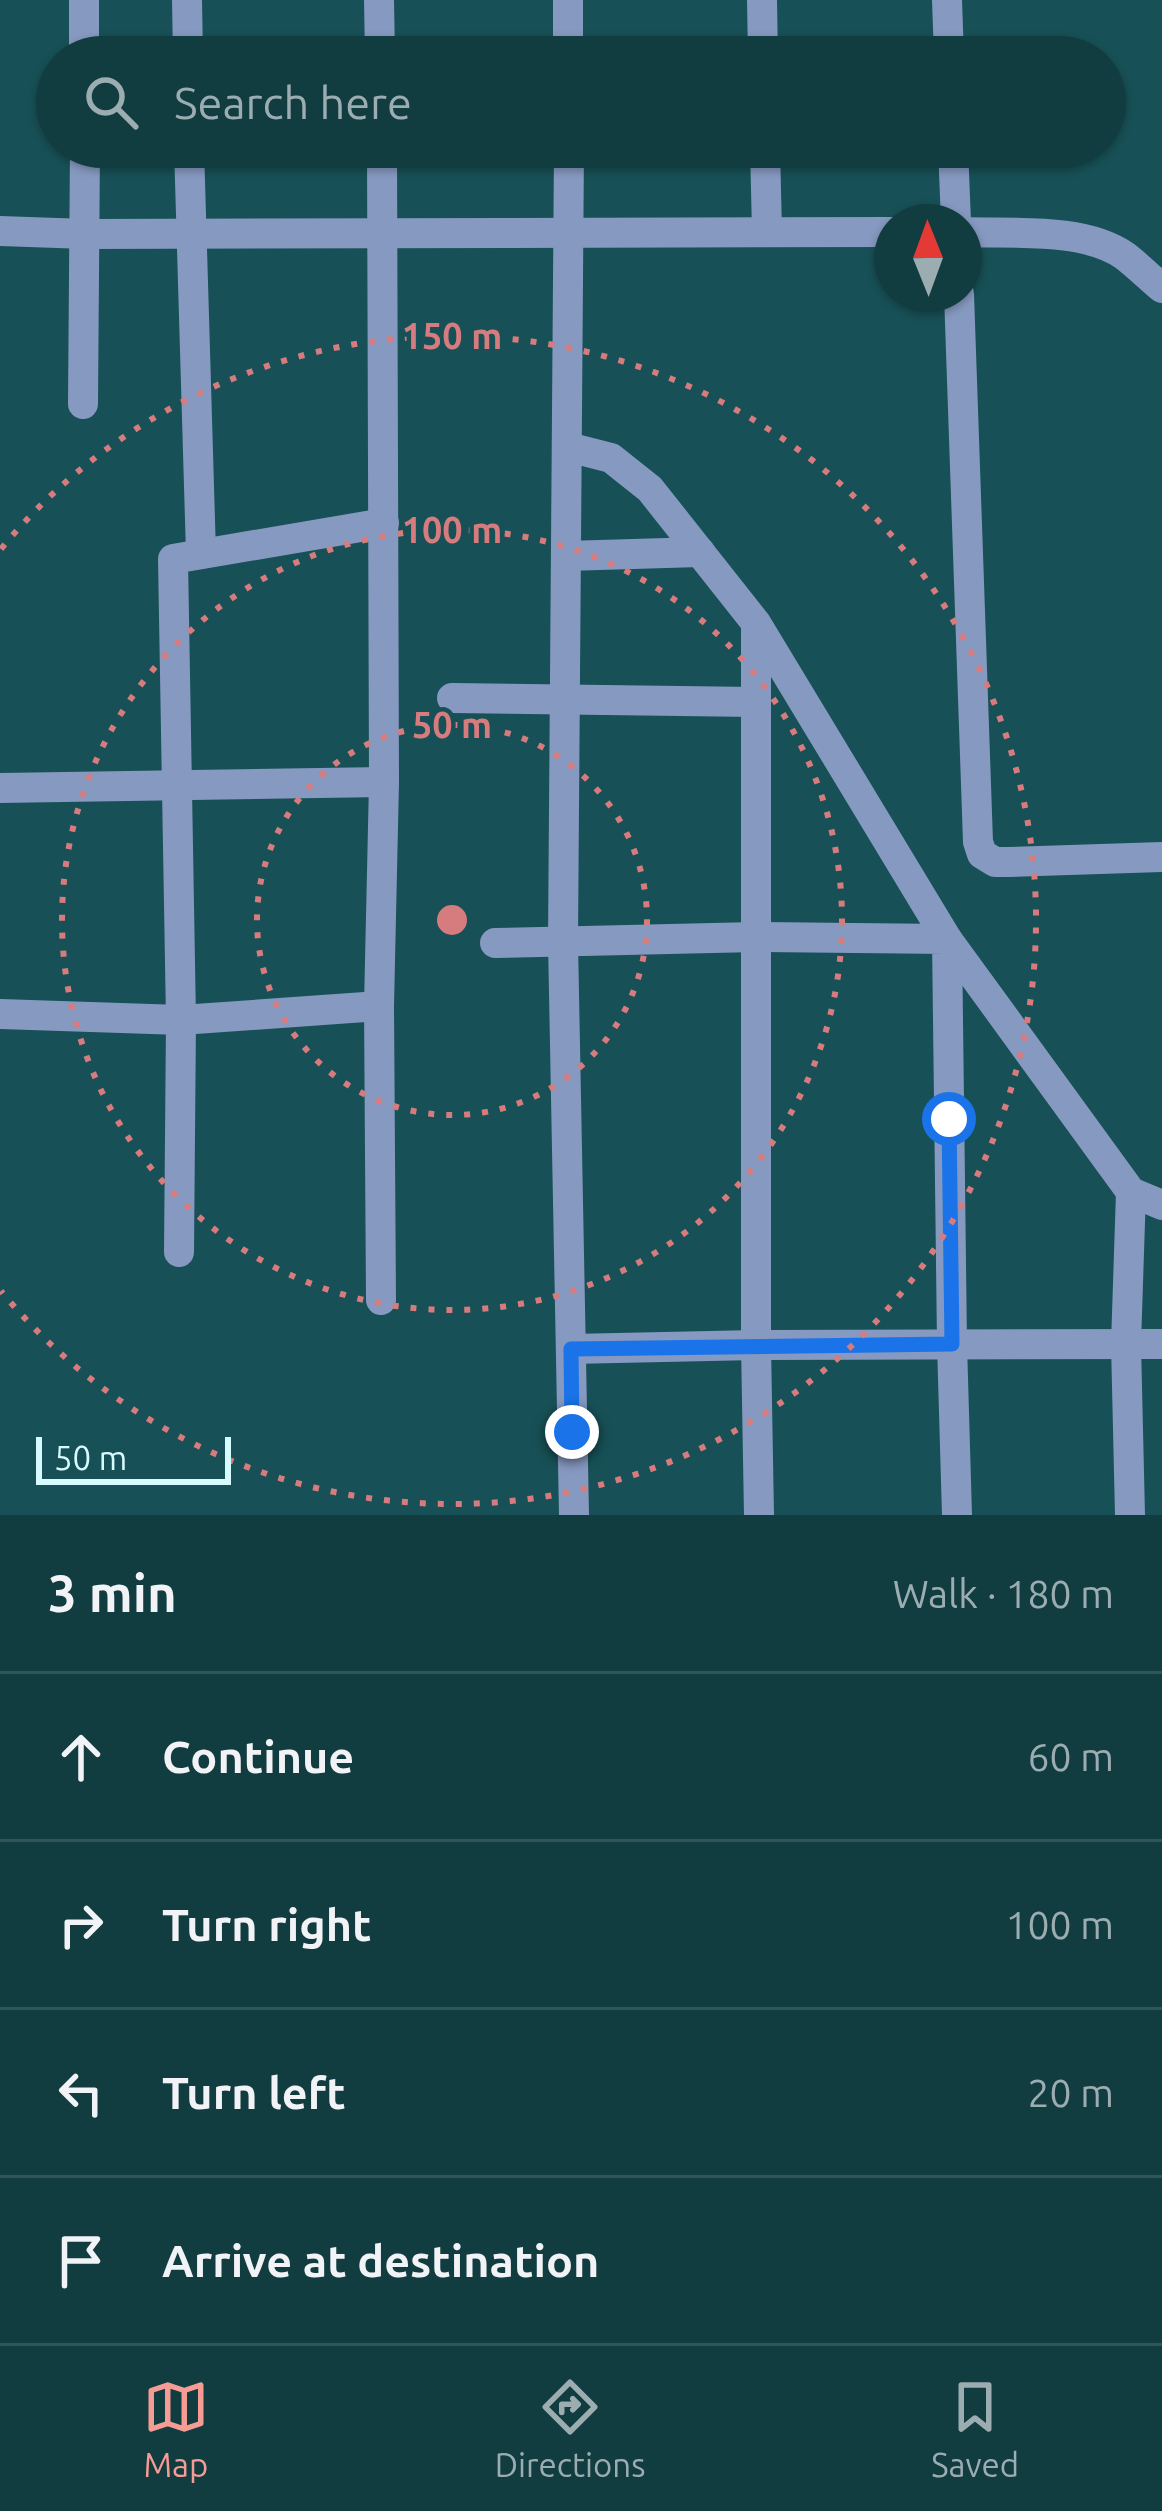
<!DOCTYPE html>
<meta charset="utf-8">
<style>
body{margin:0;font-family:Ubuntu,sans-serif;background:#1a4347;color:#f1f3f6}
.compass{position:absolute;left:874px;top:204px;width:108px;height:108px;border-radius:50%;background:#113c40;box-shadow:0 3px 9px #0004;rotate:359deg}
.scale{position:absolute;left:36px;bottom:30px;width:195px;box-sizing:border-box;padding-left:12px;border:6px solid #d7fafe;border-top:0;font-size:33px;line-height:42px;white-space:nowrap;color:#d7fafe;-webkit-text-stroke:9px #175056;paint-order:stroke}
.stop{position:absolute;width:36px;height:36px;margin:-27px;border:9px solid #1a73e8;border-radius:50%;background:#fff}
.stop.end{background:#1a73e8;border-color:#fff;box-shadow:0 3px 12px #0008}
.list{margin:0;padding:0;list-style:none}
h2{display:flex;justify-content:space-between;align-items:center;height:156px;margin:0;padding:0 48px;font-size:51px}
h2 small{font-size:39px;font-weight:400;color:#9cadb1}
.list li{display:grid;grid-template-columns:78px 1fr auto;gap:36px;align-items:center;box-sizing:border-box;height:168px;padding:0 48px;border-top:3px solid #305659}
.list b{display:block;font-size:45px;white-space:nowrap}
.list em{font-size:39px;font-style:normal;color:#9cadb1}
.icon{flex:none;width:66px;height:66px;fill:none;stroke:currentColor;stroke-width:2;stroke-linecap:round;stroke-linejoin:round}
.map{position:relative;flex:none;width:1162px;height:1515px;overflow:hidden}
.search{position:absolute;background:#113c40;box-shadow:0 3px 9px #0004;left:36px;right:36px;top:36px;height:132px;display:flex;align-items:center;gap:30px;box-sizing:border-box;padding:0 42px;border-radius:66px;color:#9cadb1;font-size:45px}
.sheet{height:828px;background:#113c40}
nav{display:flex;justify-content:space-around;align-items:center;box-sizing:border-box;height:168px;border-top:3px solid #305659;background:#113c40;font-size:33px;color:#9cadb1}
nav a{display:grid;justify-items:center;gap:6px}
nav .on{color:#f59c95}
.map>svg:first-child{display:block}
</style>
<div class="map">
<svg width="1162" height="1515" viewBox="0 0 1162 1515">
<rect width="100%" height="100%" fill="#175056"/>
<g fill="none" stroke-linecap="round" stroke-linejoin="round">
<g stroke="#8699c0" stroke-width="30">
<polyline points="84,0 84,57"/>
<polyline points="187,0 188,57"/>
<polyline points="379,0 380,57"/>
<polyline points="568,0 568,57"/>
<polyline points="762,0 763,57"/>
<polyline points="947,0 949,57"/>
<polyline points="189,147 201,554"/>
<polyline points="569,147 563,941 574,1515"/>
<polyline points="765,147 767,232"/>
<polyline points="953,147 956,222"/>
<polyline points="0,231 86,234 892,232"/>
<path d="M964 232C1013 234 1084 227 1125 256 1138 266 1150 278 1162 288"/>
<polyline points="959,294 978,842 982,854 995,862 1008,862 1162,857"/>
<polyline points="83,404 85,147"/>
<polyline points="568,447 611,458 650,489 756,623 947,939 1131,1192 1162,1205"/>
<polyline points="566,556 700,552"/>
<polyline points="756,627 756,1345 759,1515"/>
<polyline points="452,698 756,702"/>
<polyline points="0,788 384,782"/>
<polyline points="495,943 756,937 947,939 952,1344 957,1515"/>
<polyline points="0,1014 181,1020 379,1006"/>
<polyline points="179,1252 181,1020 173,559 384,523"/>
<polyline points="381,1300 379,1006 384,782 382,147"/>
<polyline points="571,1349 756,1345 1162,1344"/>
<polyline points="1130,1515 1126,1344 1131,1192"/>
</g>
</g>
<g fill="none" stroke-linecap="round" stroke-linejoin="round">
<polyline stroke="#1a73e8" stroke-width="15" points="572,1432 571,1349 952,1344 949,1119"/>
</g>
<g fill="none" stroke="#d67c7e" stroke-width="6" stroke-dasharray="6 12">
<circle cx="452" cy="920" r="195"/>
<circle cx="452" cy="920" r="390"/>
<path d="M1 549A584 584 0 1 1 1 1291"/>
</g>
<circle cx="452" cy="920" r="18" fill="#d67c7e" stroke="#175056" stroke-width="6"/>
<g font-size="36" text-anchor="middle" font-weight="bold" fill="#d67c7e" stroke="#175056" stroke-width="9" stroke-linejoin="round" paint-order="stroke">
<text x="452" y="349">150 m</text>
<text x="452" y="543">100 m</text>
<text x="452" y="738">50 m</text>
</g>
</svg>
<svg class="compass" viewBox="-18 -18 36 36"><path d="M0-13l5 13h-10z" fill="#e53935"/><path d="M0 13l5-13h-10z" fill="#9cadb1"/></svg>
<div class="scale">50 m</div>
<div class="stop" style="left:949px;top:1119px"></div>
<div class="stop end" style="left:572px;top:1432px"></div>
<div class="search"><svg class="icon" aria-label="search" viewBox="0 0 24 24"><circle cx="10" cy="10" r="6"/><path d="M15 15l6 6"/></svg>Search here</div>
</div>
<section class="sheet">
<h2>3 min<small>Walk · 180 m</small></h2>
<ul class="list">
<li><svg class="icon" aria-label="ahead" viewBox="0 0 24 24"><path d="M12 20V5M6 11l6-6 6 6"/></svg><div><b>Continue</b></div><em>60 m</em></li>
<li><svg class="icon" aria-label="right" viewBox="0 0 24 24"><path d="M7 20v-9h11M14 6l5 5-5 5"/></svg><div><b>Turn right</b></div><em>100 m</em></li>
<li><svg class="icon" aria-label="left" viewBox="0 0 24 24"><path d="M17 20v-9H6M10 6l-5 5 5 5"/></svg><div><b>Turn left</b></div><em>20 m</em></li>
<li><svg class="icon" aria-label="arrive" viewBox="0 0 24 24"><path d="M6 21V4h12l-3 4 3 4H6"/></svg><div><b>Arrive at destination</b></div></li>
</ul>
</section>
<nav>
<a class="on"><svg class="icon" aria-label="map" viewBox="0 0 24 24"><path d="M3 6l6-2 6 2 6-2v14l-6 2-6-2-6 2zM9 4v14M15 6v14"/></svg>Map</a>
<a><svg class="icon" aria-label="directions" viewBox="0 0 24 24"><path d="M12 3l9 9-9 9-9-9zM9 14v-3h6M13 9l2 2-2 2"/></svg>Directions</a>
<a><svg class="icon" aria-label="saved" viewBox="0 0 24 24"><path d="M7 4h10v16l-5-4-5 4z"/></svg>Saved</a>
</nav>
